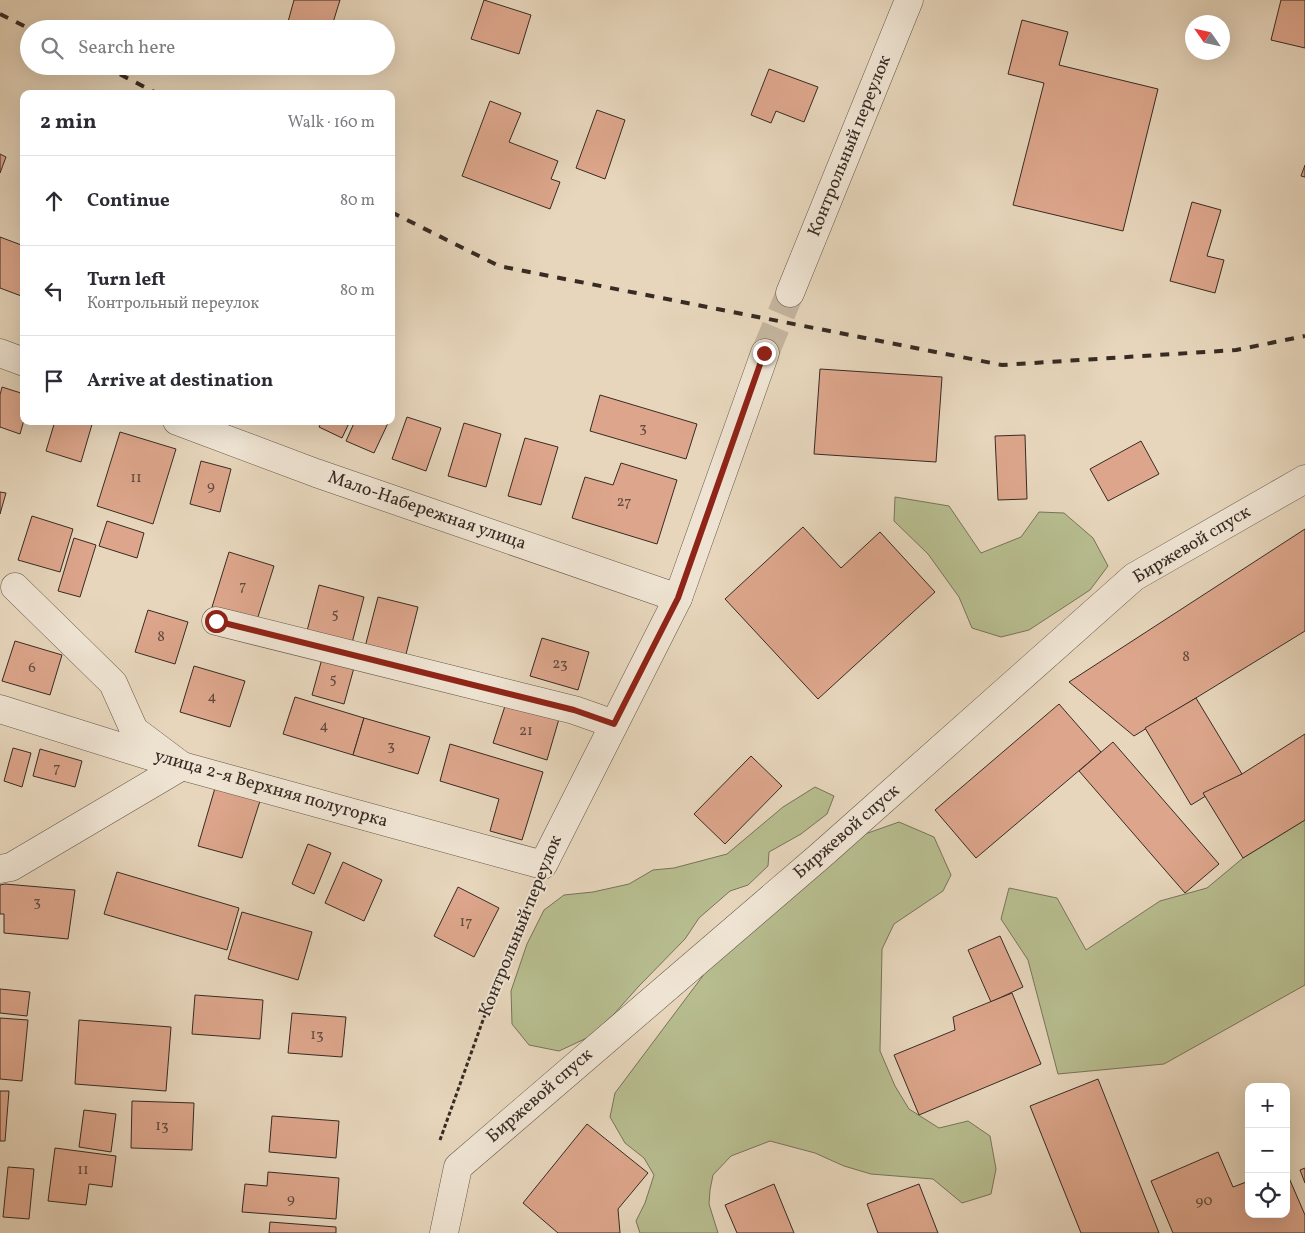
<!DOCTYPE html>
<meta charset="utf-8">
<style>
body{margin:0;font-family:Vollkorn,serif;background:#f2f2f3;color:#2b2b33}
.controls{position:absolute;right:15px;bottom:15px;display:grid;overflow:hidden;border-radius:10px;box-shadow:0 5px 20px #0002}
.controls button{width:45px;height:45px;display:grid;place-items:center;padding:0;border:0;border-bottom:1px solid #e1e1e2;background:#fff;color:#2b2b33;font:25px sans-serif}
.compass{position:absolute;left:1185px;top:15px;width:45px;height:45px;border-radius:50%;background:#fff;box-shadow:0 5px 20px #0002;rotate:304deg}
.stop{position:absolute;width:15px;height:15px;margin:-11px;border:4px solid #8f2418;border-radius:50%;background:#fff}
.stop.end{background:#8f2418;border-color:#fff;box-shadow:0 1px 5px #0008}
.list{margin:0;padding:0;list-style:none}
h2{display:flex;justify-content:space-between;align-items:center;height:65px;margin:0;padding:0 20px;font-size:21px}
h2 small{font-size:16px;font-weight:400;color:#7c7c81}
.list li{display:grid;grid-template-columns:32px 1fr auto;gap:15px;align-items:center;box-sizing:border-box;height:90px;padding:0 20px;border-top:1px solid #e1e1e2}
.list b{display:block;font-size:19px;white-space:nowrap}
.list p{margin:0;font-size:16px;white-space:nowrap;color:#7c7c81}
.list em{font-size:16px;font-style:normal;color:#7c7c81}
.icon{flex:none;width:28px;height:28px;fill:none;stroke:currentColor;stroke-width:2;stroke-linecap:round;stroke-linejoin:round}
.map{position:relative;flex:none;width:1305px;height:1233px;overflow:hidden}
.search{position:absolute;background:#fff;box-shadow:0 5px 20px #0002;left:20px;top:20px;width:375px;height:55px;display:flex;align-items:center;gap:12px;box-sizing:border-box;padding:0 18px;border-radius:28px;color:#7c7c81;font-size:19px}
.panel{position:absolute;background:#fff;box-shadow:0 5px 20px #0002;left:20px;top:90px;width:375px;height:335px;border-radius:10px}
.map>svg:first-child{display:block}
</style>
<div class="map">
<svg width="1305" height="1233" viewBox="0 0 1305 1233">
<rect width="100%" height="100%" fill="#e7d6bc"/>
<filter id="stains"><feTurbulence type="fractalNoise" baseFrequency=".004" numOctaves="4"/><feColorMatrix values="0 0 0 0 .2 0 0 0 0 .09 0 0 0 0 .02 0 0 0 .5 -.17"/></filter>
<radialGradient id="worn" r=".72"><stop offset=".6" stop-color="#630" stop-opacity="0"/><stop offset="1" stop-color="#630" stop-opacity=".3"/></radialGradient>
<g fill="#b7bd8f" stroke="#77745a">
<polygon points="895,497 949,506 981,553 1021,537 1039,512 1064,513 1093,538 1108,566 1090,590 1029,630 1001,637 972,628 959,597 928,554 894,521"/>
<polygon points="815,787 834,796 827,814 801,834 769,852 768,866 748,885 730,891 699,918 685,939 639,986 614,1014 589,1037 559,1051 529,1045 512,1024 511,991 527,944 544,910 564,895 593,892 629,884 653,870 674,868 727,854 783,807"/>
<polygon points="1305,820 1305,985 1164,1064 1058,1074 1028,960 1001,919 1009,888 1057,898 1086,950 1160,901 1207,888 1243,858"/>
<polygon points="899,822 934,837 951,875 943,891 894,924 882,949 880,1051 895,1086 909,1109 939,1128 968,1121 990,1136 996,1169 991,1194 962,1203 933,1179 871,1174 844,1166 815,1153 770,1141 731,1156 713,1175 710,1190 709,1204 718,1233 640,1233 636,1221 645,1203 654,1175 644,1158 625,1143 610,1117 615,1093 702,977 727,936 865,834"/>
</g>
<g fill="#dda68c" stroke="#372b24">
<polygon points="294,0 340,0 331,29 286,29"/>
<polygon points="484,0 531,15 519,54 471,39"/>
<polygon points="1281,0 1305,0 1305,48 1271,40"/>
<polygon points="1022,20 1068,32 1059,65 1158,89 1123,231 1013,205 1044,83 1008,74"/>
<polygon points="769,69 818,87 804,122 776,111 771,123 751,115"/>
<polygon points="490,101 521,113 509,142 558,161 551,179 560,182 550,209 462,176"/>
<polygon points="597,110 625,120 605,179 576,168"/>
<polygon points="0,154 6,157 0,173"/>
<polygon points="1305,165 1305,177 1301,176"/>
<polygon points="1192,202 1221,210 1207,256 1224,260 1215,293 1170,281"/>
<polygon points="0,237 24,246 24,297 0,288"/>
<polygon points="820,369 942,377 936,462 814,454"/>
<polygon points="2,387 24,394 24,420 20,434 0,427 0,395"/>
<polygon points="600,395 697,424 686,459 590,431"/>
<polygon points="407,417 441,428 426,471 392,459"/>
<polygon points="55,421 93,421 81,462 46,451"/>
<polygon points="322,421 350,421 342,438 319,427"/>
<polygon points="355,421 389,421 374,453 346,441"/>
<polygon points="464,423 501,434 486,487 448,476"/>
<polygon points="120,432 176,449 153,524 97,506"/>
<polygon points="1025,435 1027,499 998,500 995,436"/>
<polygon points="525,438 558,447 541,505 508,496"/>
<polygon points="1141,441 1159,474 1108,501 1090,469"/>
<polygon points="201,461 231,469 220,512 190,504"/>
<polygon points="621,463 677,480 657,544 572,518 585,477 613,485"/>
<polygon points="0,492 6,493 0,514"/>
<polygon points="32,516 73,529 60,572 18,560"/>
<polygon points="107,521 144,533 137,558 99,546"/>
<polygon points="803,527 841,568 880,532 935,592 818,699 725,599"/>
<polygon points="1305,529 1305,631 1134,736 1069,682"/>
<polygon points="74,538 96,545 80,597 58,591"/>
<polygon points="229,552 274,566 257,620 212,607"/>
<polygon points="319,585 364,597 352,643 307,631"/>
<polygon points="378,597 418,607 405,658 365,647"/>
<polygon points="148,610 188,622 175,664 135,652"/>
<polygon points="542,638 589,652 578,690 530,676"/>
<polygon points="15,641 62,655 50,695 2,681"/>
<polygon points="323,655 355,664 344,704 312,695"/>
<polygon points="194,666 245,681 230,727 180,712"/>
<polygon points="295,697 364,718 353,755 283,734"/>
<polygon points="1196,698 1242,774 1191,805 1145,728"/>
<polygon points="506,703 559,719 547,760 493,743"/>
<polygon points="1059,704 1101,752 976,858 935,810"/>
<polygon points="364,718 430,737 418,774 353,755"/>
<polygon points="1305,734 1305,820 1243,858 1203,793 1242,774"/>
<polygon points="1113,742 1219,864 1185,893 1079,771"/>
<polygon points="450,744 543,772 522,840 490,831 499,799 440,781"/>
<polygon points="13,748 31,753 22,787 4,781"/>
<polygon points="40,749 82,761 75,787 33,776"/>
<polygon points="751,756 782,786 725,844 694,814"/>
<polygon points="215,788 260,801 242,858 198,846"/>
<polygon points="308,844 331,853 314,894 292,884"/>
<polygon points="343,862 382,880 364,921 325,903"/>
<polygon points="117,872 239,908 227,950 104,914"/>
<polygon points="5,884 75,890 68,939 4,933 4,914 0,914 0,885"/>
<polygon points="458,887 499,908 474,957 434,936"/>
<polygon points="242,912 312,932 298,980 228,959"/>
<polygon points="1000,936 1023,987 991,1002 968,950"/>
<polygon points="0,989 30,992 27,1016 0,1013"/>
<polygon points="1012,993 1041,1064 919,1115 894,1055 955,1030 953,1017"/>
<polygon points="195,995 263,1000 260,1039 192,1034"/>
<polygon points="292,1013 346,1017 342,1057 288,1053"/>
<polygon points="0,1018 28,1020 22,1081 0,1079"/>
<polygon points="79,1020 171,1027 166,1091 75,1084"/>
<polygon points="1098,1079 1159,1233 1081,1233 1030,1106"/>
<polygon points="0,1091 9,1091 5,1141 0,1141"/>
<polygon points="132,1101 194,1103 192,1150 131,1148"/>
<polygon points="84,1110 116,1114 111,1152 79,1147"/>
<polygon points="272,1116 339,1121 336,1158 269,1152"/>
<polygon points="587,1124 648,1173 618,1209 620,1233 558,1233 523,1203"/>
<polygon points="55,1148 116,1156 112,1187 89,1184 86,1205 48,1201"/>
<polygon points="1218,1152 1233,1187 1249,1181 1249,1214 1286,1214 1286,1171 1305,1215 1305,1233 1173,1233 1151,1181"/>
<polygon points="8,1167 34,1169 29,1219 3,1217"/>
<polygon points="1305,1168 1305,1183 1300,1170"/>
<polygon points="268,1172 339,1178 336,1219 242,1212 245,1184 267,1186"/>
<polygon points="774,1184 794,1233 737,1233 725,1205"/>
<polygon points="919,1184 938,1233 878,1233 867,1204"/>
<polygon points="270,1222 336,1227 336,1233 269,1233"/>
</g>
<g fill="none" stroke-linecap="round" stroke-linejoin="round">
<polyline stroke="#c4b49e" stroke-width="28" stroke-dasharray="28 14" stroke-linecap="butt" points="765,353 790,293"/>
<g stroke="#63564a" stroke-width="29">
<g id="street">
<polyline points="790,293 909,0"/>
<polyline points="0,353 24,362"/>
<polyline points="177,421 316,473 678,598"/>
<polyline points="216,621 574,710 614,724"/>
<polyline points="0,709 182,766 543,865 678,598 765,353"/>
<polyline points="0,869 11,867 182,766 134,730 113,683 15,587"/>
<polyline points="444,1233 458,1167 820,856 1134,577 1305,479"/>
</g>
</g>
<polyline stroke="#372b24" stroke-width="3" stroke-dasharray="4 2.5" stroke-linecap="butt" points="440,1140 483,1020 532,893"/>
<use href="#street" stroke="#efe4d3" stroke-width="28"/>
<g stroke="#372b24" stroke-width="4" stroke-dasharray="9 9" stroke-linecap="butt">
<polyline points="0,14 30,29"/>
<polyline points="104,66 158,94"/>
<polyline points="391,212 499,266 1002,365 1236,350 1305,336"/>
</g>
</g>
<g fill="none" stroke-linecap="round" stroke-linejoin="round">
<polyline stroke="#8f2418" stroke-width="6" points="216,621 574,710 614,724 678,598 764,353"/>
</g>
<g text-anchor="middle" dominant-baseline="central" stroke-width="4" stroke-linejoin="round" paint-order="stroke">
<g font-size="15" fill="#604a3e">
<text x="643" y="428">3</text>
<text x="136" y="478">11</text>
<text x="211" y="486">9</text>
<text x="624" y="502">27</text>
<text x="243" y="586">7</text>
<text x="335" y="614">5</text>
<text x="161" y="637">8</text>
<text x="1186" y="657">8</text>
<text x="560" y="664">23</text>
<text x="32" y="668">6</text>
<text x="333" y="679">5</text>
<text x="212" y="697">4</text>
<text x="324" y="726">4</text>
<text x="526" y="731">21</text>
<text x="391" y="746">3</text>
<text x="57" y="768">7</text>
<text x="37" y="902">3</text>
<text x="466" y="922">17</text>
<text x="317" y="1035">13</text>
<text x="162" y="1126">13</text>
<text x="83" y="1170">11</text>
<text x="291" y="1199">9</text>
<text x="1204" y="1201">90</text>
</g>
<g font-size="18" fill="#372b24" stroke="#efe4d3">
<text transform="translate(850 146) rotate(-68)">Контрольный переулок</text>
<text transform="translate(427 511) rotate(19)">Мало-Набережная улица</text>
<text transform="translate(1192 545) rotate(-31)">Биржевой спуск</text>
<text transform="translate(271 789) rotate(16)">улица 2-я Верхняя полугорка</text>
<text transform="translate(847 832) rotate(-41)">Биржевой спуск</text>
<text transform="translate(521 926) rotate(-68)">Контрольный переулок</text>
<text transform="translate(540 1096) rotate(-41)">Биржевой спуск</text>
</g>
</g>
<rect width="100%" height="100%" filter="url(#stains)"/>
<rect width="100%" height="100%" fill="url(#worn)"/>
</svg>
<div class="controls">
<button>+</button>
<button>−</button>
<button><svg class="icon" aria-label="locate" viewBox="0 0 24 24"><circle cx="12" cy="12" r="6"/><path d="M12 2v4M12 18v4M2 12h4M18 12h4"/></svg></button>
</div>
<svg class="compass" viewBox="-18 -18 36 36"><path d="M0-13l5 13h-10z" fill="#e53935"/><path d="M0 13l5-13h-10z" fill="#7c7c81"/></svg>
<div class="stop" style="left:216px;top:621px"></div>
<div class="stop end" style="left:764px;top:353px"></div>
<div class="search"><svg class="icon" aria-label="search" viewBox="0 0 24 24"><circle cx="10" cy="10" r="6"/><path d="M15 15l6 6"/></svg>Search here</div>
<section class="panel">
<h2>2 min<small>Walk · 160 m</small></h2>
<ul class="list">
<li><svg class="icon" aria-label="ahead" viewBox="0 0 24 24"><path d="M12 20V5M6 11l6-6 6 6"/></svg><div><b>Continue</b></div><em>80 m</em></li>
<li><svg class="icon" aria-label="left" viewBox="0 0 24 24"><path d="M17 20v-9H6M10 6l-5 5 5 5"/></svg><div><b>Turn left</b><p>Контрольный переулок</p></div><em>80 m</em></li>
<li><svg class="icon" aria-label="arrive" viewBox="0 0 24 24"><path d="M6 21V4h12l-3 4 3 4H6"/></svg><div><b>Arrive at destination</b></div></li>
</ul>
</section>
</div>
